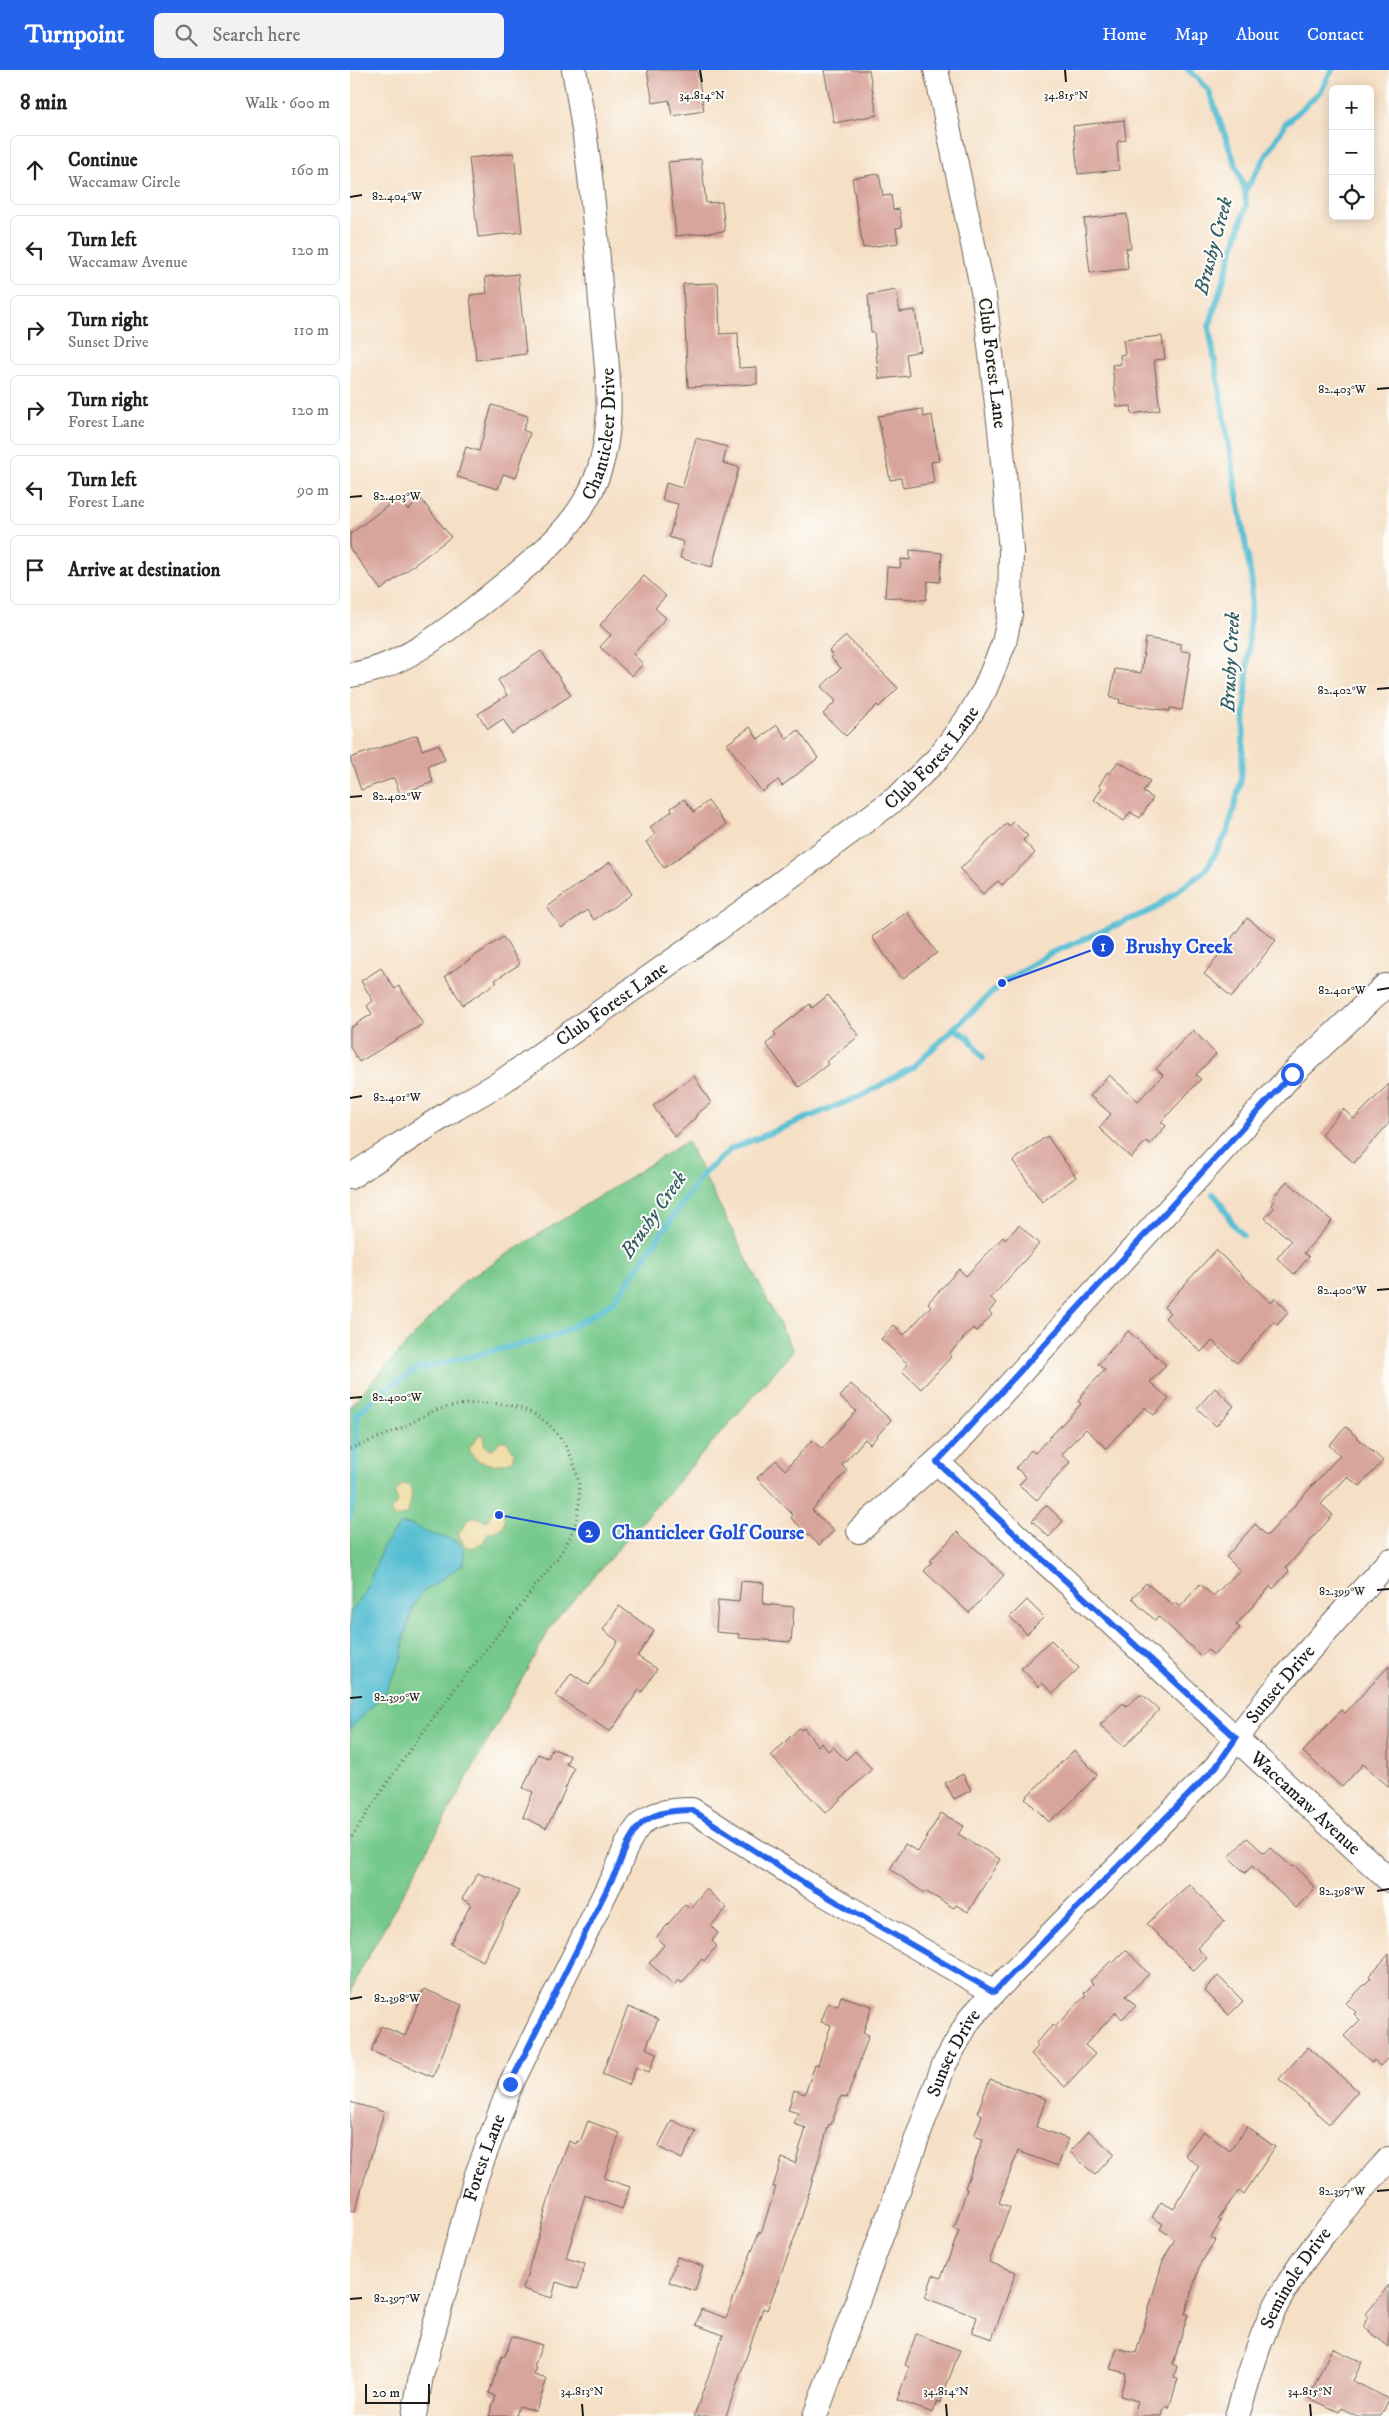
<!DOCTYPE html>
<meta charset="utf-8">
<style>
body{margin:0;font-family:"IM FELL DW Pica",serif;background:#f2f2f2;color:#202124}
.controls{position:absolute;right:15px;top:15px;display:grid;overflow:hidden;border-radius:8px;box-shadow:0 2px 12px #0003}
.controls button{width:45px;height:45px;display:grid;place-items:center;padding:0;border:0;border-bottom:1px solid #e0e0e0;background:#fff;color:#202124;font:25px sans-serif}
.scale{position:absolute;left:15px;bottom:12px;width:65px;box-sizing:border-box;padding-left:5px;border:2px solid #1c1c1c;border-top:0;font-size:14px;line-height:18px;white-space:nowrap;color:#1c1c1c;-webkit-text-stroke:4px #fdfcf7;paint-order:stroke}
.stop{position:absolute;width:15px;height:15px;margin:-11px;border:4px solid #2563eb;border-radius:50%;background:#fff}
.stop.end{background:#2563eb;border-color:#fff;box-shadow:0 1px 5px #0008}
.list{margin:0;padding:0;list-style:none}
h2{display:flex;justify-content:space-between;align-items:center;height:65px;margin:0;padding:0 20px;font-size:21px}
h2 small{font-size:16px;font-weight:400;color:#757577}
.list li{display:grid;grid-template-columns:32px 1fr auto;gap:15px;align-items:center;box-sizing:border-box;height:70px;margin:0 10px 10px;padding:0 10px;border:1px solid #e0e0e0;border-radius:8px}
.list b{display:block;font-size:19px;white-space:nowrap}
.list p{margin:0;font-size:16px;white-space:nowrap;color:#757577}
.list em{font-size:16px;font-style:normal;color:#757577}
.icon{flex:none;width:28px;height:28px;fill:none;stroke:currentColor;stroke-width:2;stroke-linecap:round;stroke-linejoin:round}
.map{position:relative;flex:none;width:1039px;height:2346px;overflow:hidden}
header{display:flex;align-items:center;gap:30px;box-sizing:border-box;height:70px;padding:0 25px;background:#2563eb;color:#fff}
header strong{font-size:24px}
nav{display:flex;gap:28px;margin-inline-start:auto;font-size:18px}
.search{width:350px;height:45px;background:#f2f2f2;display:flex;align-items:center;gap:12px;box-sizing:border-box;padding:0 18px;border-radius:8px;color:#757577;font-size:19px}
main{display:flex}
aside{flex:1;background:#fff}
.map>svg:first-child{display:block}
</style>
<header>
<strong>Turnpoint</strong>
<div class="search"><svg class="icon" aria-label="search" viewBox="0 0 24 24"><circle cx="10" cy="10" r="6"/><path d="M15 15l6 6"/></svg>Search here</div>
<nav><a>Home</a><a>Map</a><a>About</a><a>Contact</a></nav>
</header>
<main>
<aside>
<h2>8 min<small>Walk · 600 m</small></h2>
<ul class="list">
<li><svg class="icon" aria-label="ahead" viewBox="0 0 24 24"><path d="M12 20V5M6 11l6-6 6 6"/></svg><div><b>Continue</b><p>Waccamaw Circle</p></div><em>160 m</em></li>
<li><svg class="icon" aria-label="left" viewBox="0 0 24 24"><path d="M17 20v-9H6M10 6l-5 5 5 5"/></svg><div><b>Turn left</b><p>Waccamaw Avenue</p></div><em>120 m</em></li>
<li><svg class="icon" aria-label="right" viewBox="0 0 24 24"><path d="M7 20v-9h11M14 6l5 5-5 5"/></svg><div><b>Turn right</b><p>Sunset Drive</p></div><em>110 m</em></li>
<li><svg class="icon" aria-label="right" viewBox="0 0 24 24"><path d="M7 20v-9h11M14 6l5 5-5 5"/></svg><div><b>Turn right</b><p>Forest Lane</p></div><em>120 m</em></li>
<li><svg class="icon" aria-label="left" viewBox="0 0 24 24"><path d="M17 20v-9H6M10 6l-5 5 5 5"/></svg><div><b>Turn left</b><p>Forest Lane</p></div><em>90 m</em></li>
<li><svg class="icon" aria-label="arrive" viewBox="0 0 24 24"><path d="M6 21V4h12l-3 4 3 4H6"/></svg><div><b>Arrive at destination</b></div></li>
</ul>
</aside>
<div class="map">
<svg width="1039" height="2346" viewBox="0 0 1039 2346">
<rect width="100%" height="100%" fill="#fdfcf7"/>
<filter id="ink" filterUnits="userSpaceOnUse"><feTurbulence type="fractalNoise" baseFrequency=".02" numOctaves="2"/><feDisplacementMap in="SourceGraphic" scale="10" xChannelSelector="R" yChannelSelector="G"/><feConvolveMatrix kernelMatrix="1 2 1 2 8 2 1 2 1" color-interpolation-filters="sRGB"/></filter>
<filter id="wash" filterUnits="userSpaceOnUse"><feTurbulence type="fractalNoise" baseFrequency=".0096" numOctaves="4" result="noise"/><feDisplacementMap in="SourceGraphic" scale="20" xChannelSelector="R" yChannelSelector="G"/><feGaussianBlur stdDeviation="1.12" result="paint"/><feColorMatrix in="noise" values="0 0 0 0 0 0 0 0 0 0 0 0 0 0 0 0 0 1.4 0 .05"/><feComposite in="paint" operator="in"/></filter>
<g filter="url(#wash)">
<rect width="100%" height="100%" fill="#f5dfc5"/>
<polygon fill="#76c98c" stroke="#497254" points="337,1071 443,1281 203,1553 10,1901 0,1926 0,1336 113,1212"/>
<g fill="#eeda9e" stroke="#857b5d">
<path d="M130 1364 135 1366 134 1374 139 1379 144 1378 150 1371H156L164 1382 162 1391C147 1397 124 1396 119 1378Z"/>
<path d="M53 1414 59 1415C64 1422 61 1437 56 1444L45 1448 40 1441 48 1432 45 1423Z"/>
<path d="M144 1439 149 1441 154 1446C157 1459 148 1460 138 1463L133 1473 122 1478 115 1476 108 1464 117 1451 125 1446 136 1452Z"/>
</g>
<path fill="#55bed2" stroke="#386d77" d="M55 1454C66 1454 71 1461 81 1464 98 1469 119 1468 113 1494L72 1523 63 1537 54 1568 52 1588 33 1625 0 1659V1543L15 1523 32 1478 42 1464 50 1455Z"/>
<g fill="none" stroke-linecap="round" stroke-linejoin="round">
<g stroke="#55bed2" stroke-width="6">
<polyline points="838,0 849,9 859,21 895,121"/>
<polyline points="604,958 619,968 633,988"/>
<path d="M863 1124C875 1134 877 1152 893 1165"/>
<polyline points="0,1446 5,1427 7,1344 34,1320 68,1299 205,1266 250,1241 265,1230 352,1105 381,1079 515,1024 564,996 652,913 699,884 804,839 856,800 878,761 891,710 902,513 859,257 896,136 895,121 936,53 971,21 982,0"/>
</g>
</g>
<g id="blocks">
<g fill="#d8a59c">
<polygon points="297,0 347,0 354,41 322,46 319,30 303,33"/>
<polygon points="474,0 519,0 527,45 484,53"/>
<polygon points="774,50 776,70 768,71 767,74 769,100 728,104 723,56"/>
<polygon points="164,83 172,162 128,167 119,88"/>
<polygon points="351,89 356,133 372,132 375,161 326,166 318,92"/>
<polygon points="529,104 533,126 541,125 543,140 549,139 552,157 546,158 548,173 513,178 502,108"/>
<polygon points="777,144 781,178 776,178 778,199 740,203 734,149"/>
<polygon points="168,204 176,284 126,290 120,225 137,223 135,207"/>
<polygon points="368,213 370,264 388,263 389,298 407,297 407,314 338,317 333,214"/>
<polygon points="546,220 550,242 565,240 571,281 556,284 559,306 529,309 524,262 521,262 518,225"/>
<polygon points="812,266 815,289 804,290 810,340 782,344 781,336 767,337 762,295 771,294 770,285 775,284 773,270"/>
<polygon points="142,335 178,346 173,360 180,363 166,408 153,404 148,419 107,407 116,377 129,381"/>
<polygon points="572,339 574,347 582,345 589,391 581,392 584,413 553,418 551,408 540,410 528,346"/>
<polygon points="346,368 377,377 373,393 389,397 362,497 330,488 334,472 319,467 328,434 312,430 316,413 332,418"/>
<polygon points="48,428 58,440 71,429 101,467 31,520 0,479 0,464"/>
<polygon points="560,480 592,483 590,512 578,511 576,530 535,527 537,497 550,498 551,489 560,490"/>
<polygon points="294,506 316,526 305,538 316,548 283,584 293,594 282,606 250,577 261,565 250,555"/>
<polygon points="496,566 548,618 529,637 527,635 496,666 473,644 486,631 471,617 491,598 481,588 483,586 479,581"/>
<polygon points="796,568 831,574 831,581 841,582 832,640 820,638 819,641 769,633 770,629 760,628 765,599 791,603"/>
<polygon points="191,581 221,625 162,664 153,649 138,659 128,644 157,625 148,610"/>
<polygon points="427,655 437,669 448,660 468,688 432,716 428,710 412,722 377,674 400,657 408,669"/>
<polygon points="67,665 72,680 89,674 95,690 78,696 83,712 50,724 44,708 11,720 0,688"/>
<polygon points="768,691 800,711 793,722 803,728 790,748 780,742 774,751 744,730 752,718 749,716 757,702 760,704"/>
<polygon points="334,729 344,742 358,731 376,755 314,798 296,772 305,765 300,757 322,741 321,738"/>
<polygon points="663,752 678,766 673,770 685,783 652,815 648,811 633,824 610,799 657,753 659,756"/>
<polygon points="260,792 282,824 244,850 237,840 212,858 197,837"/>
<polygon points="557,842 587,883 552,909 522,867"/>
<polygon points="897,848 926,870 882,927 854,904"/>
<polygon points="153,867 170,894 145,910 147,912 113,935 95,906"/>
<polygon points="31,898 45,919 49,916 73,954 9,992 0,977 0,958 22,944 17,936 23,931 11,911"/>
<polygon points="478,925 509,966 476,992 478,994 449,1017 416,974 426,966 424,962 460,934 462,938"/>
<polygon points="843,960 866,984 846,1005 851,1009 811,1052 816,1056 800,1074 796,1071 781,1088 749,1058 761,1044 740,1026 759,1005 788,1031 813,1005 806,999"/>
<polygon points="344,1006 361,1033 347,1044 345,1048 325,1067 303,1036"/>
<polygon points="1039,1014 1039,1053 1004,1093 971,1064 993,1039 1004,1049"/>
<polygon points="697,1066 726,1107 692,1132 663,1091"/>
<polygon points="937,1111 982,1151 954,1183 959,1187 944,1204 927,1188 941,1171 915,1148 924,1138 921,1135 925,1129 923,1127"/>
<polygon points="669,1155 689,1174 641,1228 646,1233 639,1242 642,1245 627,1261 623,1258 599,1284 601,1287 571,1319 552,1301 558,1294 531,1269 544,1255 554,1265 581,1236 578,1233 609,1199 616,1206 653,1167 655,1170"/>
<polygon points="866,1180 921,1233 925,1228 939,1242 927,1255 924,1252 887,1293 862,1271 851,1282 815,1248 820,1243 814,1237"/>
<polygon points="778,1261 816,1295 800,1312 819,1329 804,1345 795,1337 756,1378 736,1359 711,1384 720,1392 687,1430 669,1415 676,1407 666,1398 681,1380 685,1383 731,1334 728,1331 732,1327 730,1326 755,1300 748,1294"/>
<polygon points="501,1314 541,1350 520,1374 515,1369 492,1395 497,1401 462,1440 484,1461 469,1475 441,1448 443,1445 407,1408 426,1390 435,1400 462,1370 472,1379 506,1341 490,1327"/>
<polygon points="865,1318 884,1336 866,1356 847,1338"/>
<polygon points="996,1357 1033,1391 1010,1416 997,1407 971,1434 983,1445 936,1498 939,1501 923,1519 921,1516 886,1555 890,1558 864,1585 858,1580 851,1586 808,1546 805,1550 787,1534 788,1533 782,1528 796,1513 823,1535 825,1533 830,1537 850,1514 863,1526 890,1500 876,1487 905,1454 917,1466 990,1385 979,1375"/>
<polygon points="696,1435 713,1451 699,1467 682,1451"/>
<polygon points="607,1462 654,1505 619,1543 574,1501 582,1492 580,1491"/>
<polygon points="391,1511 414,1513 413,1534 444,1537 441,1572 389,1568 389,1564 366,1562 368,1530 389,1532"/>
<polygon points="677,1530 694,1547 677,1564 660,1547"/>
<polygon points="269,1536 304,1561 287,1586 307,1599 292,1622 289,1620 260,1662 206,1626 221,1603 239,1615 268,1571 253,1560"/>
<polygon points="701,1570 729,1598 703,1623 692,1613 689,1617 671,1598"/>
<polygon points="1039,1596 1039,1717 1013,1694 992,1717 953,1682 991,1640 995,1643"/>
<polygon points="790,1625 793,1625 809,1640 774,1677 750,1655 773,1633 776,1636"/>
<polygon points="449,1658 451,1660 454,1658 468,1676 471,1673 478,1681 483,1677 496,1690 505,1681 522,1699 476,1743 421,1686"/>
<polygon points="202,1678 220,1686 216,1694 224,1698 208,1736 196,1758 173,1747 183,1722 173,1718 188,1684 198,1688"/>
<polygon points="724,1680 747,1705 709,1745 707,1744 699,1752 675,1728"/>
<polygon points="613,1704 621,1720 604,1729 595,1713"/>
<polygon points="591,1743 614,1756 608,1764 650,1789 618,1842 606,1835 604,1838 575,1821 574,1823 540,1799 555,1774 568,1782"/>
<polygon points="897,1768 914,1783 920,1777 942,1797 944,1795 965,1818 946,1838 902,1796 895,1803 879,1787"/>
<polygon points="128,1803 136,1807 137,1805 169,1821 133,1891 100,1874 121,1834 112,1829"/>
<polygon points="839,1814 875,1851 847,1878 857,1888 844,1901 797,1854"/>
<polygon points="356,1819 377,1838 361,1856 368,1863 362,1871 367,1876 354,1891 352,1889 332,1913 328,1910 324,1915 299,1893 314,1875 306,1868 335,1834 340,1838"/>
<polygon points="776,1880 799,1904 776,1926 786,1936 772,1949 766,1942 735,1975 745,1984 715,2017 681,1984 688,1976 686,1973 703,1955 705,1957 736,1925 734,1923 743,1914 740,1911 761,1891 763,1893"/>
<polygon points="1039,1884 1039,1987 1030,1996 1024,1990 1022,1993 994,1966 1010,1950 1004,1944 1006,1942 996,1933 1021,1908 1019,1906"/>
<polygon points="868,1906 893,1931 879,1945 855,1921 857,1919 856,1918"/>
<polygon points="74,1919 112,1935 83,2007 21,1981 31,1956 55,1966"/>
<polygon points="491,1926 522,1936 513,1963 519,1965 509,1994 497,2028 491,2026 481,2055 479,2054 448,2159 417,2240 413,2238 376,2346 344,2346 373,2265 346,2255 351,2239 376,2248 409,2162 411,2163 426,2117 423,2117 432,2088 445,2093 456,2058 444,2054 448,2043 438,2040 444,2020 455,2024 465,1994 468,1995 481,1955 471,1952 478,1933 488,1936"/>
<polygon points="278,1937 308,1949 296,1978 307,1983 299,2002 286,1997 279,2015 252,2004"/>
<polygon points="958,1977 1008,2021 979,2054 929,2009"/>
<polygon points="640,2009 696,2029 686,2057 718,2069 708,2096 668,2081 649,2133 660,2137 639,2192 666,2202 642,2269 622,2262 627,2247 575,2228 583,2205 591,2208 609,2161 604,2159 617,2119 615,2118 633,2069 624,2066 632,2045 627,2043"/>
<polygon points="0,2032 34,2042 5,2141 0,2140"/>
<polygon points="322,2050 346,2062 332,2089 308,2077"/>
<polygon points="238,2051 270,2063 254,2108 280,2117 272,2139 235,2125 216,2188 235,2194 228,2219 206,2212 202,2228 173,2219 203,2114 219,2071 226,2074 227,2071 230,2072"/>
<polygon points="897,2057 925,2077 894,2124 889,2120 868,2149 871,2151 861,2168 865,2170 849,2197 835,2244 838,2244 823,2294 827,2296 824,2308 828,2309 819,2338 815,2336 812,2346 784,2346 788,2331 770,2326 776,2303 760,2299 767,2278 786,2283 813,2190 825,2169 810,2159 813,2154 802,2147 811,2132 824,2139 849,2096 835,2085 853,2061 880,2081"/>
<polygon points="739,2061 764,2084 745,2105 720,2082"/>
<polygon points="327,2187 353,2196 345,2221 319,2212"/>
<polygon points="1039,2215 1039,2277 1015,2258 1015,2252 1019,2247 1016,2244"/>
<polygon points="566,2264 610,2280 590,2333 587,2332 583,2343 547,2330 559,2297 555,2295"/>
<polygon points="162,2266 192,2275 184,2297 187,2298 184,2305 197,2309 186,2341 169,2336 166,2346 139,2346 146,2326 139,2323 152,2286 155,2286"/>
<polygon points="982,2278 1012,2292 1003,2311 1039,2329 1031,2346 1007,2346 991,2338 989,2342 959,2328"/>
</g>
</g>
</g>
<g filter="url(#ink)">
<use href="#blocks" fill-opacity="0" stroke="#686057" stroke-width="1"/>
<g fill="none" stroke-linecap="round" stroke-linejoin="round">
<g stroke="#686057" stroke-width="26">
<g id="minor">
<path id="s1" d="M0 605C51 598 95 562 134 531 171 500 213 471 237 428 271 369 256 296 251 232 246 154 239 77 224 0"/>
<path id="s2" d="M0 1107 106 1038 150 1013 396 839 549 726 588 688 618 648 635 619 654 573 660 544 661 481 650 359 634 226 586 0"/>
<path id="s3" d="M587 1392 1039 1810"/>
<polyline points="509,1461 604,1376 942,1004 1035,916"/>
<path id="s4" d="M64 2346 71 2306 126 2107 161 2014 269 1795C284 1753 295 1740 342 1740L459 1815 644 1922"/>
<path id="s5" d="M465 2346 594 1995 619 1950 644 1922 866 1697C917 1623 979 1558 1039 1491"/>
<path id="s6" d="M887 2346C900 2304 911 2259 934 2221 961 2174 1003 2129 1039 2089"/>
</g>
</g>
<path stroke="#686057" stroke-width="3" stroke-dasharray="1 4" stroke-linecap="butt" d="M0 1379C19 1371 41 1364 59 1354 69 1349 78 1342 90 1339 126 1330 172 1328 200 1356 226 1382 237 1421 224 1457 217 1478 201 1496 187 1514 162 1548 134 1581 108 1615 70 1665 33 1717 0 1770"/>
<use href="#minor" stroke="#fff" stroke-width="24"/>
</g>
</g>
<g fill="none" stroke-linecap="round" stroke-linejoin="round" filter="url(#ink)">
<path stroke="#2563eb" stroke-width="6" d="M160 2014 269 1795C284 1753 296 1740 342 1740L459 1816 644 1922 866 1697 886 1668 587 1392 942 1004"/>
</g>
<path fill="none" stroke="#1c1c1c" stroke-width="2" d="M350 0 352 12M715 0 716 12M0 127 12 125M1027 319 1039 318M0 427 12 426M1027 619 1039 618M0 727 12 726M1027 920 1039 918M0 1028 12 1026M1027 1220 1039 1219M0 1328 12 1327M1027 1520 1039 1519M0 1628 12 1627M1027 1821 1039 1819M0 1929 12 1927M1027 2121 1039 2120M0 2229 12 2228M232 2334 233 2346M596 2334 597 2346M960 2334 961 2346"/>
<g text-anchor="middle" dominant-baseline="central" stroke-width="4" stroke-linejoin="round" paint-order="stroke">
<g font-size="19" fill="#1c1c1c" stroke="#fdfcf7">
<text transform="translate(642 293) rotate(83)">Club Forest Lane</text>
<text stroke="none"><textPath href="#s1" startOffset="368">Chanticleer Drive</textPath></text>
<text stroke="none"><textPath href="#s2" startOffset="719">Club Forest Lane</textPath></text>
<text stroke="none"><textPath href="#s2" startOffset="314">Club Forest Lane</textPath></text>
<text stroke="none"><textPath href="#s5" startOffset="884">Sunset Drive</textPath></text>
<text stroke="none"><textPath href="#s3" startOffset="502">Waccamaw Avenue</textPath></text>
<text stroke="none"><textPath href="#s5" startOffset="389">Sunset Drive</textPath></text>
<text stroke="none"><textPath href="#s4" startOffset="268">Forest Lane</textPath></text>
<text stroke="none"><textPath href="#s6" startOffset="151">Seminole Drive</textPath></text>
</g>
<g font-size="20" font-style="italic" fill="#335d65" stroke="#fdfcf7">
<text transform="translate(864 176) rotate(-75)">Brushy Creek</text>
<text transform="translate(881 592) rotate(-87)">Brushy Creek</text>
<text transform="translate(304 1145) rotate(-55)">Brushy Creek</text>
</g>
</g>
<g font-size="12" text-anchor="middle" fill="#1c1c1c" stroke="#fdfcf7" stroke-width="4" stroke-linejoin="round" paint-order="stroke">
<text x="352" y="29">34.814°N</text>
<text x="716" y="29">34.815°N</text>
<text x="47" y="130">82.404°W</text>
<text x="992" y="323">82.403°W</text>
<text x="47" y="430">82.403°W</text>
<text x="992" y="624">82.402°W</text>
<text x="47" y="730">82.402°W</text>
<text x="992" y="924">82.401°W</text>
<text x="47" y="1031">82.401°W</text>
<text x="992" y="1224">82.400°W</text>
<text x="47" y="1331">82.400°W</text>
<text x="992" y="1525">82.399°W</text>
<text x="47" y="1631">82.399°W</text>
<text x="992" y="1825">82.398°W</text>
<text x="47" y="1932">82.398°W</text>
<text x="992" y="2125">82.397°W</text>
<text x="47" y="2232">82.397°W</text>
<text x="232" y="2325">34.813°N</text>
<text x="596" y="2325">34.814°N</text>
<text x="960" y="2325">34.815°N</text>
</g>
<path fill="none" stroke="#1d4ed8" stroke-width="2" d="M652 913L753 876M149 1445L239 1462"/>
<g fill="#1d4ed8" stroke="#fdfcf7" stroke-width="2">
<circle cx="652" cy="913" r="5"/>
<circle cx="149" cy="1445" r="5"/>
<circle cx="753" cy="876" r="12"/>
<circle cx="239" cy="1462" r="12"/>
</g>
<g font-size="15" text-anchor="middle" font-weight="bold" fill="#fff">
<text x="753" y="881">1</text>
<text x="239" y="1467">2</text>
</g>
<g font-size="20" text-anchor="middle" font-weight="bold" fill="#1d4ed8" stroke="#fdfcf7" stroke-width="4" stroke-linejoin="round" paint-order="stroke">
<text x="829" y="883">Brushy Creek</text>
<text x="358" y="1469">Chanticleer Golf Course</text>
</g>
</svg>
<div class="controls">
<button>+</button>
<button>−</button>
<button><svg class="icon" aria-label="locate" viewBox="0 0 24 24"><circle cx="12" cy="12" r="6"/><path d="M12 2v4M12 18v4M2 12h4M18 12h4"/></svg></button>
</div>
<div class="scale">20 m</div>
<div class="stop" style="left:942px;top:1004px"></div>
<div class="stop end" style="left:160px;top:2014px"></div>
</div>
</main>
